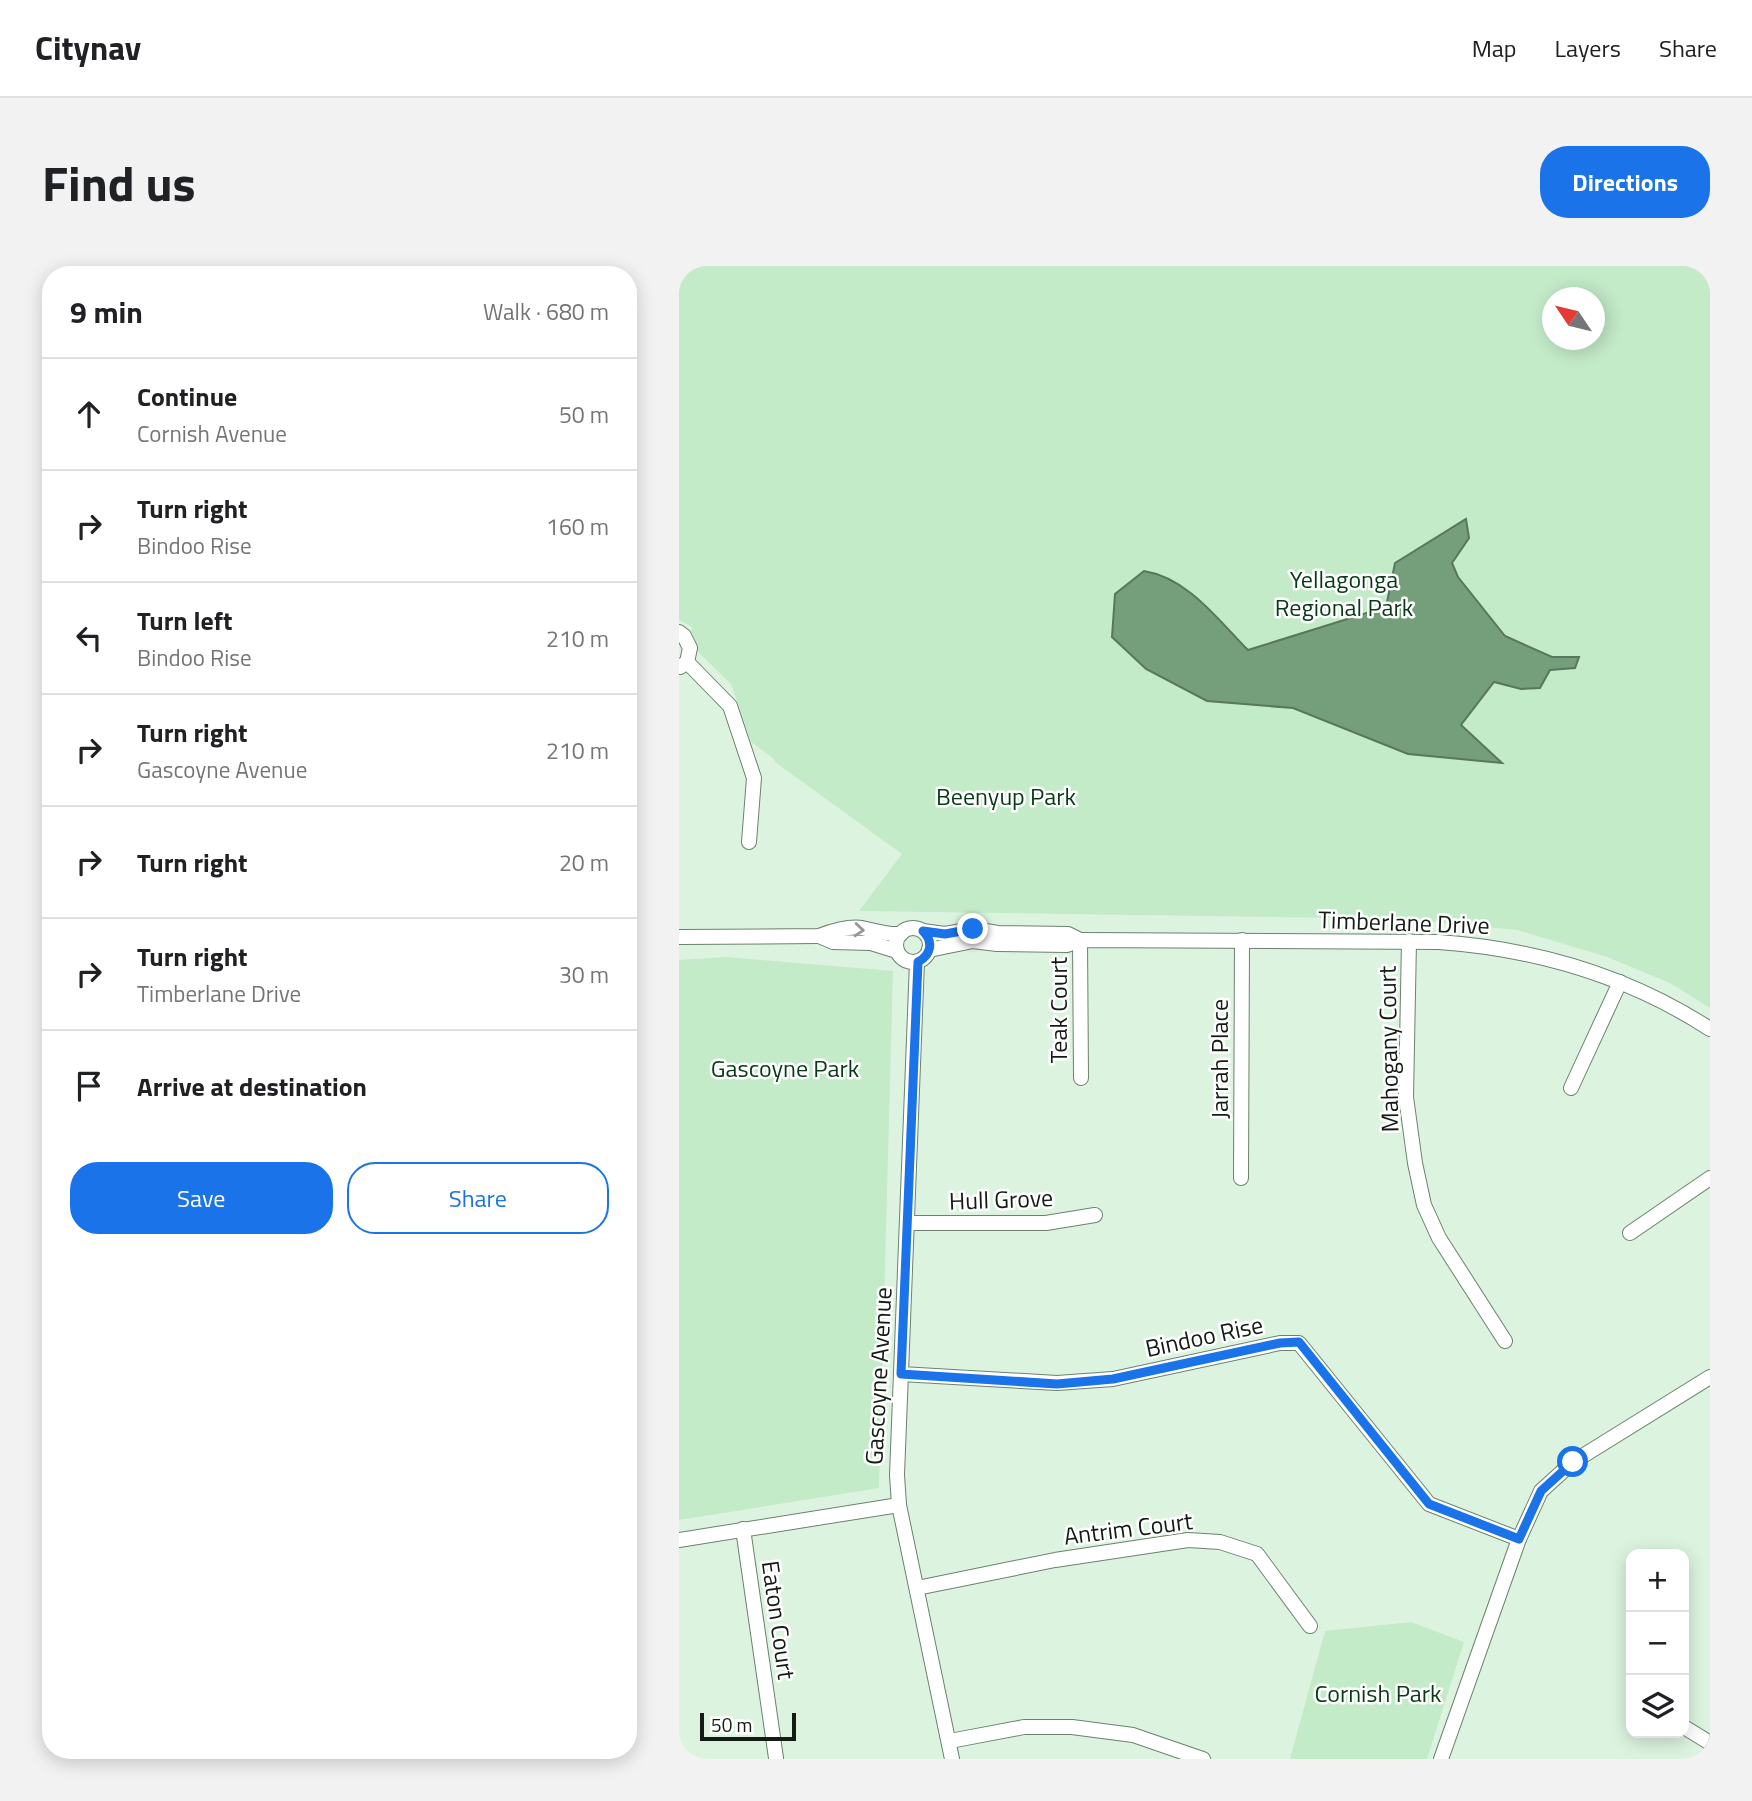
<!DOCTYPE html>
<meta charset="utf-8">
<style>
body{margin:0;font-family:"Titillium Web",sans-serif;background:#f2f2f2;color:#202124}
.controls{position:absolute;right:21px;bottom:21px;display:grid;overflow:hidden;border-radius:14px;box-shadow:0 4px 18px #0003}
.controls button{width:63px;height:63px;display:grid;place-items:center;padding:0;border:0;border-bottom:2px solid #e0e0e0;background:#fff;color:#202124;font:35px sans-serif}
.compass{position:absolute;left:863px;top:21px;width:63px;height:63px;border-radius:50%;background:#fff;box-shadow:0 4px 18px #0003;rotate:305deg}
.scale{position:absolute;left:21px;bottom:18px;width:96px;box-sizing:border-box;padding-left:7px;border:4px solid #131b14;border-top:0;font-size:19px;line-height:24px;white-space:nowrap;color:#131b14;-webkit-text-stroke:5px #fff;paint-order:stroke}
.stop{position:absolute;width:21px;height:21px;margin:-16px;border:5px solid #1a73e8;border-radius:50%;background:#fff}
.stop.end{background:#1a73e8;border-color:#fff;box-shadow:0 2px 7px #0008}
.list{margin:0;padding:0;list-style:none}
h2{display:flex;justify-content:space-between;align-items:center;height:91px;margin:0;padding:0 28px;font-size:30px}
h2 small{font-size:23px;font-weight:400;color:#757577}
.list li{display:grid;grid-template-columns:46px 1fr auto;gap:21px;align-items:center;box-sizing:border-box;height:112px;padding:0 28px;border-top:2px solid #e0e0e0}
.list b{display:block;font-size:26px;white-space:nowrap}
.list p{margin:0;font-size:23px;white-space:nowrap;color:#757577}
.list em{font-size:23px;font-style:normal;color:#757577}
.actions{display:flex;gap:14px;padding:21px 28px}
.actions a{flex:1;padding:16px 0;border:2px solid #1a73e8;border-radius:28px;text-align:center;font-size:24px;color:#1a73e8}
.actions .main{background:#1a73e8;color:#fff}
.icon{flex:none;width:38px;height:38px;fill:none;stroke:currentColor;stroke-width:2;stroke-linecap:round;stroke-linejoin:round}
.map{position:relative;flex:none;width:1031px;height:1493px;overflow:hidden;border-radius:28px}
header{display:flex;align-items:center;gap:42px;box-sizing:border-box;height:98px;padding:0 35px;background:#fff;border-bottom:2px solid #e0e0e0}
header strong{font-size:33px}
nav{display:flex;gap:38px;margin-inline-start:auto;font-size:24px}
.intro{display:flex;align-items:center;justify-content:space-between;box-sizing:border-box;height:168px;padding:0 42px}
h1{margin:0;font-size:49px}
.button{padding:18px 32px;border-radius:28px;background:#1a73e8;color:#fff;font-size:24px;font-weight:700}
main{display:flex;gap:42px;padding:0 42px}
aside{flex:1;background:#fff;border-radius:28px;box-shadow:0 4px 18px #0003}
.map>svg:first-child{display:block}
</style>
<header>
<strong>Citynav</strong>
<nav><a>Map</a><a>Layers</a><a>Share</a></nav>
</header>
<div class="intro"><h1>Find us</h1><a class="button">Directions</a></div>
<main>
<aside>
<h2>9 min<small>Walk · 680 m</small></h2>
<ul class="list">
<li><svg class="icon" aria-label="ahead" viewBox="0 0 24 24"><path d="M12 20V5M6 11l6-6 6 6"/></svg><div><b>Continue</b><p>Cornish Avenue</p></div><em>50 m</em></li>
<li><svg class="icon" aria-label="right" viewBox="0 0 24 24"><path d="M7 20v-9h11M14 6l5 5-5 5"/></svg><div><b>Turn right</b><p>Bindoo Rise</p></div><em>160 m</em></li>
<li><svg class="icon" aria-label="left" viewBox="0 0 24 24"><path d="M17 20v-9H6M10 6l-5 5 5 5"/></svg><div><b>Turn left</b><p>Bindoo Rise</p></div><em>210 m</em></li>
<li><svg class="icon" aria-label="right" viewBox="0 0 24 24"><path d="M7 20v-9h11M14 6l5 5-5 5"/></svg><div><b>Turn right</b><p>Gascoyne Avenue</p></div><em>210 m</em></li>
<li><svg class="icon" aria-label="right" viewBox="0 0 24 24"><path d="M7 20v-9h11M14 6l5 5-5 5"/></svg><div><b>Turn right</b></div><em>20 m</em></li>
<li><svg class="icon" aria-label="right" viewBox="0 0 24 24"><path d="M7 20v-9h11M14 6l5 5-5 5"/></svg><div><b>Turn right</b><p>Timberlane Drive</p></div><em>30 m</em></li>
<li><svg class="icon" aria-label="arrive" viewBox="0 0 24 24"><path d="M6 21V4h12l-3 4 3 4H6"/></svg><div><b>Arrive at destination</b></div></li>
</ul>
<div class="actions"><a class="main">Save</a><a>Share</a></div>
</aside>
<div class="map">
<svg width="1031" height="1493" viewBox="0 0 1031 1493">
<rect width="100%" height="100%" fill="#dcf4df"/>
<g fill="#c3ebc8" fill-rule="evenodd">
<path d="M0 0H1031V742L991 717 928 691 838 664 723 653 180 645 223 588 96 496 94 492 72 476 52 418 10 377 13 361 0 354ZM874 32H916V74H874Z"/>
<polygon points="47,691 214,705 200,1222 0,1254 0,694"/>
<polygon points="732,1356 785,1376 748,1493 611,1493 646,1365"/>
</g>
<path fill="#759e7b" stroke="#58775c" stroke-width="2" d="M787 253 790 272 773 297 779 311 826 370 873 391H900L896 402 871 404 861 422 842 423 815 416 782 459 823 497 729 488 614 442 528 435 467 403 433 371 436 328 465 305C509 312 539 354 569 384L707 341 716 297Z"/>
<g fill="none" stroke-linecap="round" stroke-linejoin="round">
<g stroke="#6c816f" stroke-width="16">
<g id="minor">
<polyline points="0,366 5,370 11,382 8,396 1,401"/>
<polyline points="8,396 51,440 75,512 70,576"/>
<circle cx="234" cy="679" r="17"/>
<polyline points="244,665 266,668 294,663 319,667 389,668 401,674"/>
<polyline points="140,670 154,676 192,677 218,685"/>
<path d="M0 671 140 670C153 665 169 660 183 662 197 665 207 669 222 668"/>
<polyline points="401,674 402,812"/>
<polyline points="730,675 727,831 736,897 745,939 760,972 826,1075"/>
<path d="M250 684 294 675 318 678 388 679 401 674 760 676C857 683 949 710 1031 763"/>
<polyline points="238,696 218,1209 220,1239 273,1493"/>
<polyline points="892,822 941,716"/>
<polyline points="562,912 563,674"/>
<polyline points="229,957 367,957 416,949"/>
<polyline points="951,967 1031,912"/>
<polyline points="222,1108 378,1117 434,1113 601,1077 620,1077 750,1238 840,1273"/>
<polyline points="64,1263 97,1492"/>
<polyline points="0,1274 220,1239"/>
<polyline points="238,1322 376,1294 509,1274 541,1276 578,1288 631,1360"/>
<polyline points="1005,1461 1031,1477"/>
<polyline points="271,1475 345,1461 393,1461 454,1469 524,1493"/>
<polyline points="762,1493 840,1273 862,1225 894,1196 1031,1111"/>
</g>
</g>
<use href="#minor" stroke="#fff" stroke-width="14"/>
</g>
<defs><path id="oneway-chevron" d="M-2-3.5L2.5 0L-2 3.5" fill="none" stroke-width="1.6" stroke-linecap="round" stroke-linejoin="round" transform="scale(1.75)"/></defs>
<use stroke="#959895" href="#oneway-chevron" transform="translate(180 664) rotate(5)"/>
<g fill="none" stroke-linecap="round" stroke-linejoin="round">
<path stroke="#1a73e8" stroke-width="9" d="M294 663 266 668 244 665C255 676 252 689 239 696L222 1108 378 1118 434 1113 601 1077 620 1076 750 1238 840 1273 862 1225 894 1196"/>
</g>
<g text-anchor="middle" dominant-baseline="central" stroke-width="5" stroke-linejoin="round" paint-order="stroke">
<g font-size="24" fill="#083a17" stroke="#fff">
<text x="665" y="313">Yellagonga<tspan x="665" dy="28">Regional Park</tspan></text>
<text x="327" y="530">Beenyup Park</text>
<text x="106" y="802">Gascoyne Park</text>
<text x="699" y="1427">Cornish Park</text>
</g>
<g font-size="24" fill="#131b14" stroke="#fff">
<text transform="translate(725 656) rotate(2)">Timberlane Drive</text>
<text transform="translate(379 744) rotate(-90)">Teak Court</text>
<text transform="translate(709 783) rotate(-91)">Mahogany Court</text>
<text transform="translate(540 793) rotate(-90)">Jarrah Place</text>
<text transform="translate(322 933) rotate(-2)">Hull Grove</text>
<text transform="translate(525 1070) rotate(-12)">Bindoo Rise</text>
<text transform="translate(199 1110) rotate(-87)">Gascoyne Avenue</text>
<text transform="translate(449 1262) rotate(-7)">Antrim Court</text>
<text transform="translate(100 1354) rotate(82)">Eaton Court</text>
</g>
</g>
</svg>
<div class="controls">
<button>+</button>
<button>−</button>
<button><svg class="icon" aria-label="layers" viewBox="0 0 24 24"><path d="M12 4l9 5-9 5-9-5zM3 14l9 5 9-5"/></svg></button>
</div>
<svg class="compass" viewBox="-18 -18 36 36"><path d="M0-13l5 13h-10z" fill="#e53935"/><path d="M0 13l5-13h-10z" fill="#757577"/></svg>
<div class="scale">50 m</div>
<div class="stop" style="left:894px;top:1196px"></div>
<div class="stop end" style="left:294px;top:663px"></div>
</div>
</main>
